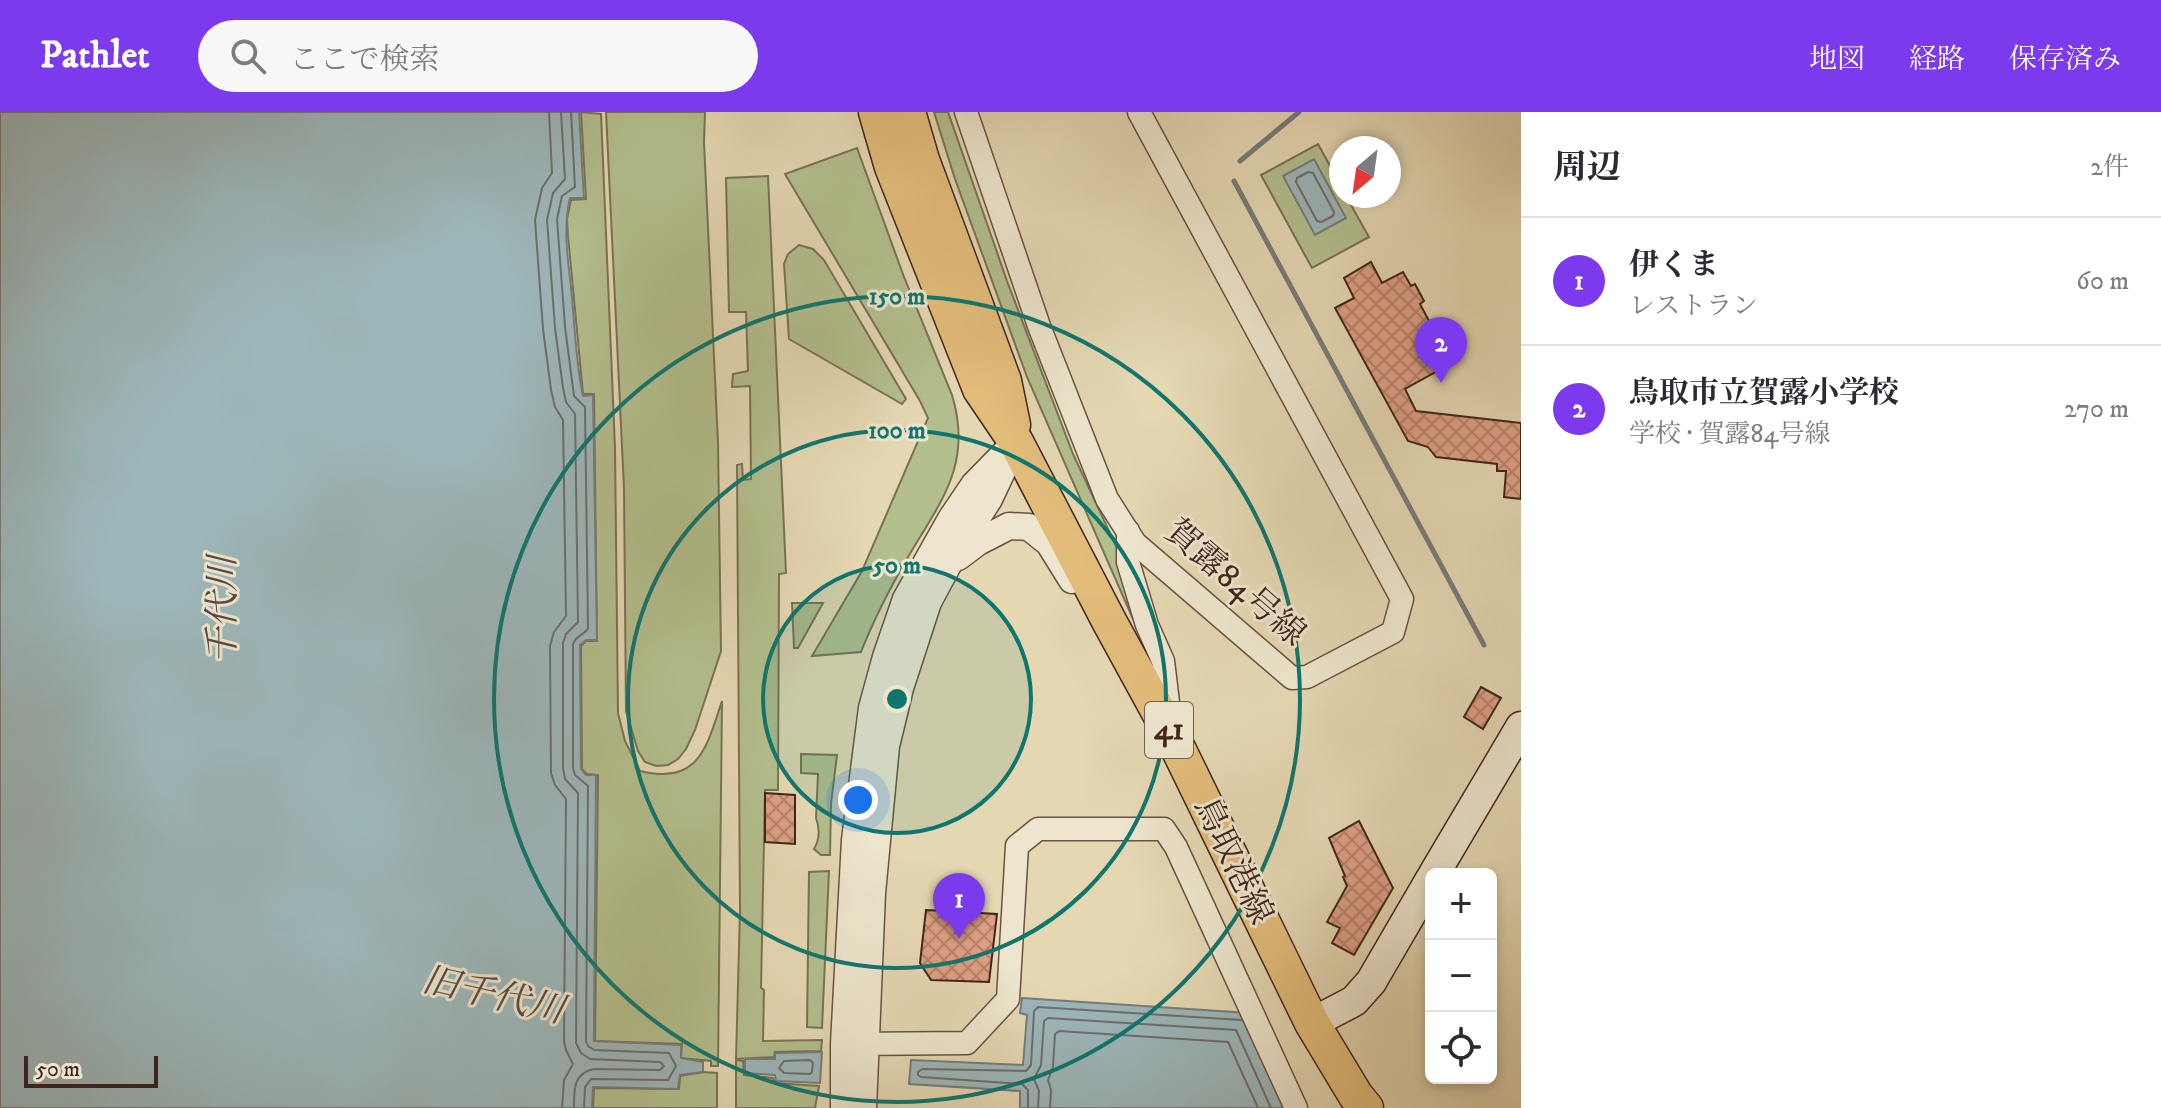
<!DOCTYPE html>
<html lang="ja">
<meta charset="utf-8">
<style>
body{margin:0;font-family:"IM FELL DW Pica","Noto Serif JP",serif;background:#f7f7f7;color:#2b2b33}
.controls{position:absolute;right:24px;bottom:24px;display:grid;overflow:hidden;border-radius:12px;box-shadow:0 4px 12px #0003}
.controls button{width:72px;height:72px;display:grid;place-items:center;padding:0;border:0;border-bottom:2px solid #e1e1e2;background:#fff;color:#2b2b33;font:40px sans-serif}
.compass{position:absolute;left:1329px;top:24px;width:72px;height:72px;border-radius:50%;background:#fff;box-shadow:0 4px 12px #0003;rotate:209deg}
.scale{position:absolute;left:24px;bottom:20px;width:134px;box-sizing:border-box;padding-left:8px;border:4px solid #40251c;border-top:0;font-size:22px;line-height:28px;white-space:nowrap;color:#40251c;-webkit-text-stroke:6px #ede5cd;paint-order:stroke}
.you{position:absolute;left:858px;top:688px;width:28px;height:28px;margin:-20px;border:6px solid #fff;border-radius:50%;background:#1a73e8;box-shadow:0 0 0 12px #1a73e833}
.badge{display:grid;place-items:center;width:52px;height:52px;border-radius:50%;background:#7c3aed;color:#fff;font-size:26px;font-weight:700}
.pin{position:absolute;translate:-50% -66px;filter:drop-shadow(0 2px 4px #0008)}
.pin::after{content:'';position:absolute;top:42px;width:28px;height:24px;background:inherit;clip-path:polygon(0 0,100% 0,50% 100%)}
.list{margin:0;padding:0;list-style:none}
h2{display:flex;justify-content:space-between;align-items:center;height:104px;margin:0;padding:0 32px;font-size:34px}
h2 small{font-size:26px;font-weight:400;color:#7c7c81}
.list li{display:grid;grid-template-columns:52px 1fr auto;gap:24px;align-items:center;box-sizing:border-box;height:128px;padding:0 32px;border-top:2px solid #e1e1e2}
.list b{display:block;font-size:30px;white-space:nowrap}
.list p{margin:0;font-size:26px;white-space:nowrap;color:#7c7c81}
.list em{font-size:26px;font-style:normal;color:#7c7c81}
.icon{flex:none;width:44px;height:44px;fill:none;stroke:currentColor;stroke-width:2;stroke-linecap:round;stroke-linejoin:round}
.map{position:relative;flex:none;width:1521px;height:996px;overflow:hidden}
header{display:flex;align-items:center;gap:48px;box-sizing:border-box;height:112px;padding:0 40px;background:#7c3aed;color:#fff}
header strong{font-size:38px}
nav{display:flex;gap:44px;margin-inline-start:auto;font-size:28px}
.search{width:560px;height:72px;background:#f7f7f7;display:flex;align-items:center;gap:20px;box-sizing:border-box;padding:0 28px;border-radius:44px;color:#7c7c81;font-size:30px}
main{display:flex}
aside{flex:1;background:#fff}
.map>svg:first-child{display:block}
</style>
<header>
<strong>Pathlet</strong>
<div class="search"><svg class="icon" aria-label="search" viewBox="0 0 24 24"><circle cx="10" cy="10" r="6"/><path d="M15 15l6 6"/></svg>ここで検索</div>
<nav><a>地図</a><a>経路</a><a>保存済み</a></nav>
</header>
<main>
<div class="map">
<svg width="1521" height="996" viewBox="0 0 1521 996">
<defs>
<pattern id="building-cross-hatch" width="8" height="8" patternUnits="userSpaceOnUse" patternTransform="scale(2)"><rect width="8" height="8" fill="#dd9f83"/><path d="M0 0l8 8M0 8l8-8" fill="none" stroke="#b5816a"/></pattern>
</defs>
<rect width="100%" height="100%" fill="#e4d7b2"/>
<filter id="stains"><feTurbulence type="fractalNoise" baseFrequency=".0025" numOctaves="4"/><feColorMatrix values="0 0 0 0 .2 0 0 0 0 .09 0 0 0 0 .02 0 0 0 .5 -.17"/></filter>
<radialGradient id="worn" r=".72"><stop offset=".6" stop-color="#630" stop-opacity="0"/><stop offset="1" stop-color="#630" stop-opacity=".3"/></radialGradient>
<g fill="#b3be8d" stroke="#7a7254" stroke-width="2">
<path d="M581 0 601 2 615 336 618 601 625 629 640 659C699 674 707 634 722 589L718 954H711V949L681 946 682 932 595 929 598 663 587 662 582 657 581 534 586 529H597L594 282H583L568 124 567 107 571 88 586 87Z"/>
<polygon points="606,0 705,0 704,30 718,331 721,539 695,618 686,637 678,647 668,653 656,654 645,650 638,639 626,599 624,376"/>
<polygon points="934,0 948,0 1007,169 1073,342 1117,436 1154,555 1027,265 955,67"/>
<polygon points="1318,32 1341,74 1341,84 1346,84 1369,125 1312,156 1261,63"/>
<path d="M857 36 904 165 952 283C973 352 941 389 908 445 890 476 874 507 861 540L812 544 862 459 928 306 920 289 785 62Z"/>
<polygon points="768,64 786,461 779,462 778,678 765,678 761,876 764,878 763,929 822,928 821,939 775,940 774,945 736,947 740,798 737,353 742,352 743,368 751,367 750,274 732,275 733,262 748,259 746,200 729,200 726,66"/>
<polygon points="799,133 813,137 824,148 906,287 902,292 789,227 784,152 788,142"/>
<polygon points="792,491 823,491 798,536 794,536"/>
<path d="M801 642 837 643 831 692 830 743H821L814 737C820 727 820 717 816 706L818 662 801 661Z"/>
<polygon points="829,759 822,916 807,915 809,760"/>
<polygon points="736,948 743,949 744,963 773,966 775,971 819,974 815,996 736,996"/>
<polygon points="703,960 717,961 717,996 593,996 594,976 679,977 680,964"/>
</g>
<g fill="#9cb6b9" stroke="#777c7a" stroke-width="2">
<path d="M0 0H579L584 86H570C562 119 569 152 572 185 575 218 576 251 583 284L593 283 597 528H586L580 533 581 657 586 663H596L594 929 681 933V946L703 950V960L680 963 678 977 593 975 592 996H0Z"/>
<polygon points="1314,47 1346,106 1315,123 1283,64"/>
<polygon points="1022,886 1249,901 1291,996 1020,996 1020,979 909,972 911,948 1023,953 1027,903 1020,901"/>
<polygon points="822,940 820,971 776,969 775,963 745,961 745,947 775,947 775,941"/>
</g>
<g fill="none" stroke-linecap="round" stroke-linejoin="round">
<g stroke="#6e6e6a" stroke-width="2">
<polyline points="549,0 552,61 542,76 535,108 543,217 551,278 555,295 563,308 566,504 554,520 550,534 551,661 555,673 566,687 564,929 566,938 573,952 564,968 562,996"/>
<path d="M561 0 565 67 553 81 547 108 555 216 563 276 566 290 575 302 578 510 566 522 563 531V656L565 667 578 681 576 931 581 941 590 947 660 950 664 954 660 958 594 957C573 961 574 978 574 996"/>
<path d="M571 0 575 75 562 84 557 107 565 215 574 284 585 295 588 516C585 523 575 524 573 532V656L575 663 588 674 586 929 588 934 594 938 669 941 676 954 668 968 591 967 585 975 584 996"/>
<polygon points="1308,60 1313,61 1334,100 1333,104 1321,110 1317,109 1296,70 1297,66"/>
<polygon points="810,948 813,951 812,960 810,962 784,961 779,956 784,949"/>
<polyline points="1028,996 1028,978 1022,972 921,965 918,963 918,960 922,957 1026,959 1031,953 1034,899 1038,895 1241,908"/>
<polyline points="1038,996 1039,979 1034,967 1041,953 1044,909 1048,906 1236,918 1271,996"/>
<polyline points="1050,996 1051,978 1048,968 1053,955 1055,922 1059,919 1228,930 1258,996"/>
</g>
<g stroke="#777c7a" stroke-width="5">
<polyline points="1240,49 1299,0"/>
<polyline points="1234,69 1484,533"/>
</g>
</g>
<g fill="url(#building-cross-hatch)" stroke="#40251c" stroke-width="2">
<polygon points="1371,150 1382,171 1403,160 1411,174 1415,172 1424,189 1420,192 1446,241 1445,242 1450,252 1405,277 1416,299 1521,311 1521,387 1504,385 1506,359 1497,359 1497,352 1436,345 1428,335 1408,329 1335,196 1354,186 1344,166"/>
<polygon points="1481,575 1501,586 1483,617 1464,605"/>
<polygon points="765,681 795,683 795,732 765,730"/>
<polygon points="1359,709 1393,776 1354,843 1332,831 1340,816 1327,810 1347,774 1343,765 1345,764 1329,726"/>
<polygon points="926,798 997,802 989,870 931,868 920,851"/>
</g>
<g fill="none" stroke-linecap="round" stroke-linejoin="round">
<g stroke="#695242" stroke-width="25">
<g id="minor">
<polyline points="966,0 1039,214 1107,387 1135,431 1292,566 1307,565 1393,520 1402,487 1139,0"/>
<polyline points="1128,419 1128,450 1147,513 1163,549 1170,607"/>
<polyline points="849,932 967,931 1008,887 1017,734 1038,717 1164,717 1176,735 1296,996"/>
</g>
</g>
<g stroke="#695242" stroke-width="29">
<g id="tertiary">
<polyline points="958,445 978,430 1009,414 1029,415 1049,431 1072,468"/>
<polyline points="844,996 844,932 855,728 872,596 886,545 906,487 951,407 974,373 1016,330"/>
<polyline points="863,996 872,781 886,634 900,576 928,490 956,438 989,387 1006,351"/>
</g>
</g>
<g stroke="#40251c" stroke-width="33">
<g id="secondary">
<polyline points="1434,762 1521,615"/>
<polyline points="1312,911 1354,889 1371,870 1431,767"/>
</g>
</g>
<g stroke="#40251c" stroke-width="37">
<g id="primary">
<polyline points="876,0 892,55 980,277 1016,330 1109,509 1173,626 1312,911 1356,984 1366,996"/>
<polyline points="908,0 922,48 1004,269 1013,313"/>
</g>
</g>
<use href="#minor" stroke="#ede5cd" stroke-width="22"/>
<use href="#tertiary" stroke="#ede5cd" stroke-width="26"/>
<use href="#secondary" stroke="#ede5cd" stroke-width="30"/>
<use href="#primary" stroke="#e2bc79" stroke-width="34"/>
</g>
<circle cx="897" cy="587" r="134" fill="#0f766e" fill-opacity=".12"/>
<g fill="none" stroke="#0f766e" stroke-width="4">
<circle cx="897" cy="587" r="134"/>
<circle cx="897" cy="587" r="269"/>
<circle cx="897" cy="587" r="403"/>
</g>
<g text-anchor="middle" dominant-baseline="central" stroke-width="6" stroke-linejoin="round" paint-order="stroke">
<rect fill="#ede5cd" stroke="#745f51" stroke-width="2" x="1145" y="590" width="48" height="56" rx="6"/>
<g font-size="32" font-weight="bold" fill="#40251c">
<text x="1169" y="618">41</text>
</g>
<g font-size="34" fill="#40251c" stroke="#ede5cd">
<text transform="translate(1235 471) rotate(41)">賀露84号線</text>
<text transform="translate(1233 749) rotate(64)">鳥取港線</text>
</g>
<g font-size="36" font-style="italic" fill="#574943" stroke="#ede5cd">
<text transform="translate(223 498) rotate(-90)">千代川</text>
<text transform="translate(493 884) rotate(13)">旧千代川</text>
</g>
</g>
<circle cx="897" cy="587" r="12" fill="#0f766e" stroke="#ede5cd" stroke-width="4"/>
<g font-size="24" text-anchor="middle" font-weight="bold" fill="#0f766e" stroke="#ede5cd" stroke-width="6" stroke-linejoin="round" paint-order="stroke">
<text x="897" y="192">150 m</text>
<text x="897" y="326">100 m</text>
<text x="897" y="461">50 m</text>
</g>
<rect width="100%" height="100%" filter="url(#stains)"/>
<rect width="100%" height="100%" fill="url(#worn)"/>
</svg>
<div class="controls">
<button>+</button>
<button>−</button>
<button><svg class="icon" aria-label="locate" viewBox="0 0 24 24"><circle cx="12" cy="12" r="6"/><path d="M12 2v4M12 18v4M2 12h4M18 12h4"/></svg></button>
</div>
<svg class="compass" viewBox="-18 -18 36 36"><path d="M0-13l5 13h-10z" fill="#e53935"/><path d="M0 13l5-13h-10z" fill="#7c7c81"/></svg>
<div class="scale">50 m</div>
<div class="you"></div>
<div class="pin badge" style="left:959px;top:827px">1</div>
<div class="pin badge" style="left:1441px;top:271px">2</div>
</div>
<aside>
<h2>周辺<small>2件</small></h2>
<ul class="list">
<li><span class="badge">1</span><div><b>伊くま</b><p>レストラン</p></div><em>60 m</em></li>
<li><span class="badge">2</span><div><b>鳥取市立賀露小学校</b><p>学校 · 賀露84号線</p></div><em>270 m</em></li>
</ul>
</aside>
</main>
